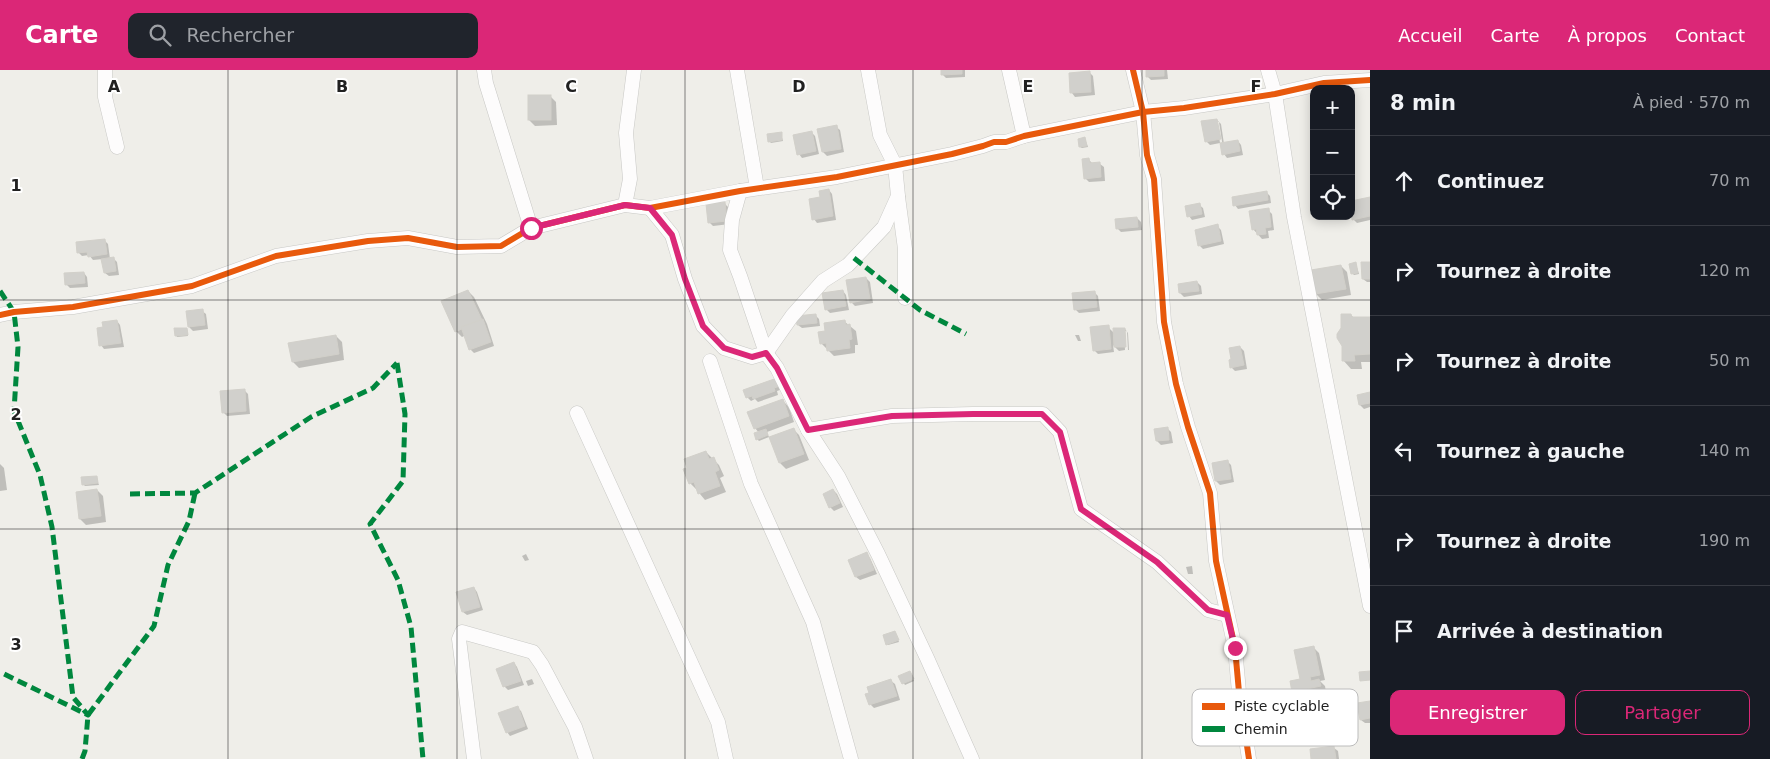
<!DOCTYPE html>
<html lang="fr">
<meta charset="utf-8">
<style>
body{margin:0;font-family:"DejaVu Sans",sans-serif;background:#20242c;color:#f1f3f6}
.controls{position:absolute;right:15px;top:15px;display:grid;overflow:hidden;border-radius:10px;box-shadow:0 2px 12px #0003}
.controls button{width:45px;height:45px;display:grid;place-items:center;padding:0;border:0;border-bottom:1px solid #363941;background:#171b24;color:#f1f3f6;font:25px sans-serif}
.stop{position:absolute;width:15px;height:15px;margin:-11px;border:4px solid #db2777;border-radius:50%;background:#fff}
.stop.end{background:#db2777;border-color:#fff;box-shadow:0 1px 5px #0008}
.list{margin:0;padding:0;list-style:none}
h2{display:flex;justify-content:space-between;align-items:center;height:65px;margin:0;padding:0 20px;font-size:21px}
h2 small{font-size:16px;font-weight:400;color:#9ea1a6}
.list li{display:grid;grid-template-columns:32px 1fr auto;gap:15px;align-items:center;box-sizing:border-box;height:90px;padding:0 20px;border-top:1px solid #363941}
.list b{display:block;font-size:19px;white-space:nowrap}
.list em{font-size:16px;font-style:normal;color:#9ea1a6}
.actions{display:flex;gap:10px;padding:15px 20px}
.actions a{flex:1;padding:11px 0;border:1px solid #db2777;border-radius:10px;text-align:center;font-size:18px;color:#db2777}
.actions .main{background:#db2777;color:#fff}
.icon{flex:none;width:28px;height:28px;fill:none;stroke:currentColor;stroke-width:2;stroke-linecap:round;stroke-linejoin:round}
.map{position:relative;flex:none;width:1370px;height:689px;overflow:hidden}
header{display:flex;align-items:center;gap:30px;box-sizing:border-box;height:70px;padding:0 25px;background:#db2777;color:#fff}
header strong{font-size:24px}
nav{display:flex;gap:28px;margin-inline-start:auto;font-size:18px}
.search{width:350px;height:45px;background:#20242c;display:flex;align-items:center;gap:12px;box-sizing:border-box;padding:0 18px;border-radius:10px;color:#9ea1a6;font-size:19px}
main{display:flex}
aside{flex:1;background:#171b24}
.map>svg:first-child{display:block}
</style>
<header>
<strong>Carte</strong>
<div class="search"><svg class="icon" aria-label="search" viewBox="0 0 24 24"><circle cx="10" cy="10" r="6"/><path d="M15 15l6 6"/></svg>Rechercher</div>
<nav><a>Accueil</a><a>Carte</a><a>À propos</a><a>Contact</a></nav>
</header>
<main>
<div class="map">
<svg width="1370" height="689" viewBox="0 0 1370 689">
<rect width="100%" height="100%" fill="#efeee9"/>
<g fill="#0003">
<polygon points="942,0 965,0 965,7 946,8 942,4"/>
<polygon points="1147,0 1167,0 1168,9 1151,10 1147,6"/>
<polygon points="1089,2 1093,6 1095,25 1075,27 1072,23"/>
<polygon points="550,26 556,32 557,55 535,56 529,50"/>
<polygon points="1217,50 1221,54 1224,74 1238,71 1241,75 1243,85 1227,88 1224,84 1219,52 1217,52 1220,73 1210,75 1206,71"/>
<polygon points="836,57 840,60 844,82 827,86 823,82"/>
<polygon points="811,62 815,66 819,84 802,88 799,84"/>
<polygon points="781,64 783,71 771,73 769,71"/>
<polygon points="1085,69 1088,77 1082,78 1080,77"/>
<polygon points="1089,90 1093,94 1100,94 1104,97 1105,111 1089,112 1085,108"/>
<polygon points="829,120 832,124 836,150 817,153 814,149"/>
<polygon points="1266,122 1270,126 1271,133 1238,139 1235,135"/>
<polygon points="1370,129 1370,150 1357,153 1353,149 1351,132"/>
<polygon points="724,133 728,137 730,154 713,156 709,152"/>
<polygon points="1199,135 1203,138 1205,147 1192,150 1189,146"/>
<polygon points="1268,140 1272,144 1274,160 1268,161 1269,168 1262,169 1253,159"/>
<polygon points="1137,148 1141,152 1142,160 1121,162 1117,158"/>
<polygon points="1217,156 1221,160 1224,174 1203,179 1199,175"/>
<polygon points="104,170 108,174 110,189 113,188 117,192 119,205 109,206 105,203 103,189 93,190 89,185 82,186 78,182"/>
<polygon points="1370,193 1370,212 1367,212 1363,209"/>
<polygon points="1356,194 1359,204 1354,205 1352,203"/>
<polygon points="1341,196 1347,202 1351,225 1322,230 1316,224"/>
<polygon points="84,203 87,207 88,217 70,218 66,214"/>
<polygon points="866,208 870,212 873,233 855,236 851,232"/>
<polygon points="1197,212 1201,216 1202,224 1184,227 1180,223"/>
<polygon points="468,221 474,227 487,254 494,276 474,283 470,279 466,265 462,267 456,261"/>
<polygon points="843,221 846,225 849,240 830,243 826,239"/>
<polygon points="1094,222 1098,226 1100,241 1079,243 1075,239"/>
<polygon points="202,241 206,244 208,259 193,261 189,257"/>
<polygon points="1351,245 1355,249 1370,248 1370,292 1361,292 1362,299 1351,299 1343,290"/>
<polygon points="816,246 819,249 820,256 802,258 798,255"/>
<polygon points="117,251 120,255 124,277 104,279 101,275"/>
<polygon points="845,252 856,261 858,275 855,275 855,283 834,286 821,273"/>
<polygon points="1108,257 1114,263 1125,259 1128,263 1129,280 1128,280 1127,261 1124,261 1125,280 1119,281 1113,275 1114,282 1098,284 1094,280"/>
<polygon points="187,259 188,266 177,267 176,265"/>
<polygon points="1075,265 1079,265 1081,271 1078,271"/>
<polygon points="336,266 342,272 344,290 299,298 293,292"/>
<polygon points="1240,277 1244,281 1247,299 1235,301 1231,297"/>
<polygon points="777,309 783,319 777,321 778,325 758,332 755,329 751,331 747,327"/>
<polygon points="244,320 248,324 250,344 227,346 223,342"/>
<polygon points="1370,324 1370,337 1364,339 1360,335"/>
<polygon points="783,331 789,337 794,352 767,362 769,367 759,371 757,369 759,363 755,358"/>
<polygon points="1167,358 1171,362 1173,373 1161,375 1157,371 1156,360"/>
<polygon points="793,359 799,365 809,390 786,399 780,393"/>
<polygon points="706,382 719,395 724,406 720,408 726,422 705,430 700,424 697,418 696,419 690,413"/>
<polygon points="1227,391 1231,395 1234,412 1220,415 1216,411 1213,394"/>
<polygon points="0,394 4,398 7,420 0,421"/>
<polygon points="96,407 99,415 85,416 83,414"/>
<polygon points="97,420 103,426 106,452 86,455 80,449 77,423"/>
<polygon points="833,420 837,424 843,437 834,441 830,437"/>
<polygon points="526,484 529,490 525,491 522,486"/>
<polygon points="866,484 870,488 877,504 860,510 856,507 850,491"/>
<polygon points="1192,496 1193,504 1188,504 1186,497"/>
<polygon points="474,518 477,522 483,540 467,545 463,542"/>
<polygon points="895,563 899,572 888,575 887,574"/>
<polygon points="1313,577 1319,583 1325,610 1320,611 1325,616 1326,622 1300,627 1302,630 1306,648 1284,653 1281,649 1299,626 1294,621 1302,610"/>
<polygon points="514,593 517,597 524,615 508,620 505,617 498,599"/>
<polygon points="911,604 914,611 905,615 900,607"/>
<polygon points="532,609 534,614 528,616 526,611"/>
<polygon points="891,611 895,614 900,630 874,638 870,634"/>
<polygon points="1370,632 1370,653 1365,653 1361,650"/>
<polygon points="517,638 521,641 528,659 510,666 507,662"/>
<polygon points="1334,678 1338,681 1339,689 1312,689"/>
</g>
<g fill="#d1d0cc" stroke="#d2d0ca">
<polygon points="941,0 962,0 962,4 941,5"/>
<polygon points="1146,0 1164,0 1164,6 1146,7"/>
<polygon points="1090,1 1091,22 1070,23 1069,3"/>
<rect x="528" y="25" width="23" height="25"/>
<polygon points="1217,49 1221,69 1205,72 1201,51"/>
<polygon points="837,55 841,79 822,82 817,59"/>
<polygon points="812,61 816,81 797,85 793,65"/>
<polygon points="782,62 782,70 768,72 767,64"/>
<polygon points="1085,67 1087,76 1079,77 1078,69"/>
<polygon points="1238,70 1240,81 1222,85 1220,73"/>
<polygon points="1089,88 1090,93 1100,92 1101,107 1084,109 1082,89"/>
<polygon points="829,119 833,146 812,150 809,129 820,127 819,121"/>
<polygon points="1267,121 1268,130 1233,136 1232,127"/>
<polygon points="1370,127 1370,146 1352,150 1351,131"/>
<polygon points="725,132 727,151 708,153 706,134"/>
<polygon points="1200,133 1202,144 1187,147 1185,136"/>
<polygon points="1269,138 1271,157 1265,158 1266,164 1257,165 1256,159 1252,160 1249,141"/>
<polygon points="1137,147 1138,157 1116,159 1115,149"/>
<polygon points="1218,154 1221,171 1198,176 1195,160"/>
<polygon points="105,169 107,184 88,187 87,182 77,183 76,172"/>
<polygon points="114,187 116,201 104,203 101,189"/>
<polygon points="1356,192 1358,203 1351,204 1349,194"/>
<polygon points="1361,192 1370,192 1370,209 1362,209"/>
<polygon points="1341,195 1346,219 1315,224 1311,200"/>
<polygon points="84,202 85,213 65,215 64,203"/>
<polygon points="866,207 870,229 850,233 846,210"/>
<polygon points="1197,211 1199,221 1179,223 1178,214"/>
<polygon points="468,220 482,250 455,262 441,231"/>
<polygon points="843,220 846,236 825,240 822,223"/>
<polygon points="1095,221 1097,237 1074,240 1072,223"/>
<polygon points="203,239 205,255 188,257 186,241"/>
<polygon points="816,244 817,253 797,255 796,246"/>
<polygon points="1341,244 1351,244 1352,247 1370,247 1370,284 1354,285 1355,291 1342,291 1342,276 1337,268 1337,264 1341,258"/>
<polygon points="483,249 491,272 469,280 461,257"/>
<polygon points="117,250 121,273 99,276 97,258 103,257 102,252"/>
<polygon points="845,250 846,255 850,254 852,269 849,270 850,278 827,281 826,273 820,274 818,262 825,261 824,253"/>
<polygon points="1109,255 1111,279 1093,281 1090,257"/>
<polygon points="174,258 187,258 188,265 175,266"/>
<polygon points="1113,258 1125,258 1126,277 1114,277"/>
<polygon points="336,265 339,284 292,292 288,273"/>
<polygon points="1240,276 1244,295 1230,298 1229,290 1231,289 1229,278"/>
<polygon points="777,308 780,316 774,318 775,321 753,329 752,326 746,328 743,320"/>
<polygon points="245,319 246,341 222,343 220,321"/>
<polygon points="1370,322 1370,333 1359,335 1357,325"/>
<polygon points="783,329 789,346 754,359 747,342"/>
<polygon points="1168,357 1169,370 1156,371 1154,359"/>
<polygon points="794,358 804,384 779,393 769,367"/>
<polygon points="766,359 768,365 756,370 754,363"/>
<polygon points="706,381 709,389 714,387 719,400 715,402 720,416 698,424 694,412 689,414 683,399 687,398 684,389"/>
<polygon points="1228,390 1231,409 1215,411 1212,393"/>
<polygon points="97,406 98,413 82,415 81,407"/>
<polygon points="97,419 101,446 79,449 76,422"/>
<polygon points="833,419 840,433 829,438 823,424"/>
<polygon points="867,482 874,500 855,507 848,490"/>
<polygon points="474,517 480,537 462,542 456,522"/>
<polygon points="895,561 899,570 886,575 883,565"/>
<polygon points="1314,576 1320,605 1310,607 1311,611 1319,609 1321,616 1292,622 1290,611 1300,609 1294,580"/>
<polygon points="514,592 521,611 503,617 496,599"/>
<polygon points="910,601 914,609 902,614 898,606"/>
<polygon points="1370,601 1370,610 1360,611 1359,602"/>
<polygon points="891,609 897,626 869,635 865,624 869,623 867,617"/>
<polygon points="1370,631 1370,648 1360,650 1357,633"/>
<polygon points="518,636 525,656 506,663 498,643"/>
<polygon points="1334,676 1336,689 1311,689 1310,679"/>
</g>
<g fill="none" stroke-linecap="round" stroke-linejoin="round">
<g stroke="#c8c8c5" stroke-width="15">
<g id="street">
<polyline points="105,0 105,27 117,77"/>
<polyline points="484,0 486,13 531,158"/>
<polyline points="737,0 757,118"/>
<polyline points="1009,0 1024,66"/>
<polyline points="1133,0 1143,42 1147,85 1154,109 1164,252 1176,314 1188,357 1210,423 1216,491 1235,578 1239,622 1249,689"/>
<polyline points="1268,0 1275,24 1294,147 1370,536"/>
<polyline points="740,121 732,150 730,180 740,206 766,283 777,298 808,360 838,406 878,484 927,588 972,689"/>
<polyline points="898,127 905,179 905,228"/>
<polyline points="625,135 630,109 626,63 634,0"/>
<polyline points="650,138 672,165 685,209 703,256 724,278 752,287 766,283 792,246 823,211 848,195 884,157 898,126 895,95 880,65 868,0"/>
<polyline points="0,245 14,242 73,237 192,216 276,186 368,171 408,168 457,177 501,176 531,158 625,135 650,138 740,121 837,107 952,84 983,76 994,72 1006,72 1024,66 1143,42 1184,38 1275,24 1324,13 1370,10"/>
<polyline points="710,291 751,414 813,552 851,689"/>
<polyline points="577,343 718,652 726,689"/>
<polyline points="808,360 892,346 973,344 1043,344 1060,362 1081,439 1157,492 1208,540 1227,545"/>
<polyline points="474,689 459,569 462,562 533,582 542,595 575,657 586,689"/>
</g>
</g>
<use href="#street" stroke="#fdfcfc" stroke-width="14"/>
<g stroke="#00873e" stroke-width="5" stroke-dasharray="10 5" stroke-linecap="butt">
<polyline points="854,188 920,240 966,264"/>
<polyline points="0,221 14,242 18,277 14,341 40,405 52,457 73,627 88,645 0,602"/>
<polyline points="397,293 405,344 403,411 370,454 398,510 411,557 423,689"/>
<polyline points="130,424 195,423 311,347 373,318 397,293"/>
<polyline points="82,689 85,681 88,645 154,556 168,495 189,451 195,423"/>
</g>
<g stroke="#fff" stroke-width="9">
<g id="cycleway">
<polyline points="1133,0 1143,42 1147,85 1154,109 1164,252 1176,314 1188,357 1210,423 1216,491 1235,578 1239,622 1249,689"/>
<polyline points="0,245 14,242 73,237 192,216 276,186 368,171 408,168 457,177 501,176 531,158 625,135 650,138 740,121 837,107 952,84 983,76 994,72 1006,72 1024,66 1143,42 1184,38 1275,24 1324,13 1370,10"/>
</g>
</g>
<use href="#cycleway" stroke="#e8590c" stroke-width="6"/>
</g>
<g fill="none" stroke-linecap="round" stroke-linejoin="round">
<polyline stroke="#db2777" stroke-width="6" points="531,158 625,135 650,138 672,165 685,209 703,256 724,278 752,287 766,283 777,298 808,360 892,346 973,344 1042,344 1060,362 1081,439 1157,492 1208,540 1227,545 1235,578"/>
</g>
<path fill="none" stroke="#212121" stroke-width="1" stroke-opacity="0.55" d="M228 0V689M457 0V689M685 0V689M913 0V689M1142 0V689M0 230H1370M0 459H1370"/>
<rect x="1192" y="619" width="166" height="57" rx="8" fill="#fff" stroke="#bcbcbc" stroke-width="1"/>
<rect x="1202" y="633" width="23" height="7" fill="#e8590c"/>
<rect x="1202" y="656" width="23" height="6" fill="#00873e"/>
<g font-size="14" fill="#212121">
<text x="1234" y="641">Piste cyclable</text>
<text x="1234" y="664">Chemin</text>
</g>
<g font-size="16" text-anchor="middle" font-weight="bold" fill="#212121" stroke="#fff" stroke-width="4" stroke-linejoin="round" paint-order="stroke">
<text x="114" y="22">A</text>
<text x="342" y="22">B</text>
<text x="571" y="22">C</text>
<text x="799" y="22">D</text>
<text x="1028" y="22">E</text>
<text x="1256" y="22">F</text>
<text x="16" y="121">1</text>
<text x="16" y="350">2</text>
<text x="16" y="580">3</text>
</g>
</svg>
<div class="controls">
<button>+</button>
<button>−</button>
<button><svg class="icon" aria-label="locate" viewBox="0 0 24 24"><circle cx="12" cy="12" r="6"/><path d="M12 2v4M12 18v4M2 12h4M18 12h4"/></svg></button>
</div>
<div class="stop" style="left:531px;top:158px"></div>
<div class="stop end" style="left:1235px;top:578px"></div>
</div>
<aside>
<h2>8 min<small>À pied · 570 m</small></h2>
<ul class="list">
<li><svg class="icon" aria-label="ahead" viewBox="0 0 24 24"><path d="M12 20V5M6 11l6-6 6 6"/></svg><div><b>Continuez</b></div><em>70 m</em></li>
<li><svg class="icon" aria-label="right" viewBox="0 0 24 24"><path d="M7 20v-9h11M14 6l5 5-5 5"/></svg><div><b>Tournez à droite</b></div><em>120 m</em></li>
<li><svg class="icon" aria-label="right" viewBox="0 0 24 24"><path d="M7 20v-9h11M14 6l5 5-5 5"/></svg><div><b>Tournez à droite</b></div><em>50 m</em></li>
<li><svg class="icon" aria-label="left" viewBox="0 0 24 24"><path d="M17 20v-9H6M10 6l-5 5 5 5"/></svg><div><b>Tournez à gauche</b></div><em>140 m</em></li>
<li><svg class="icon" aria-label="right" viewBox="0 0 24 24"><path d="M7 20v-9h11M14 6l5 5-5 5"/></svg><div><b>Tournez à droite</b></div><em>190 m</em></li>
<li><svg class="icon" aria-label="arrive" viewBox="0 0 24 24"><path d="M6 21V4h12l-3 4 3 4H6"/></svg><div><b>Arrivée à destination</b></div></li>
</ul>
<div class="actions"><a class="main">Enregistrer</a><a>Partager</a></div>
</aside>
</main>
